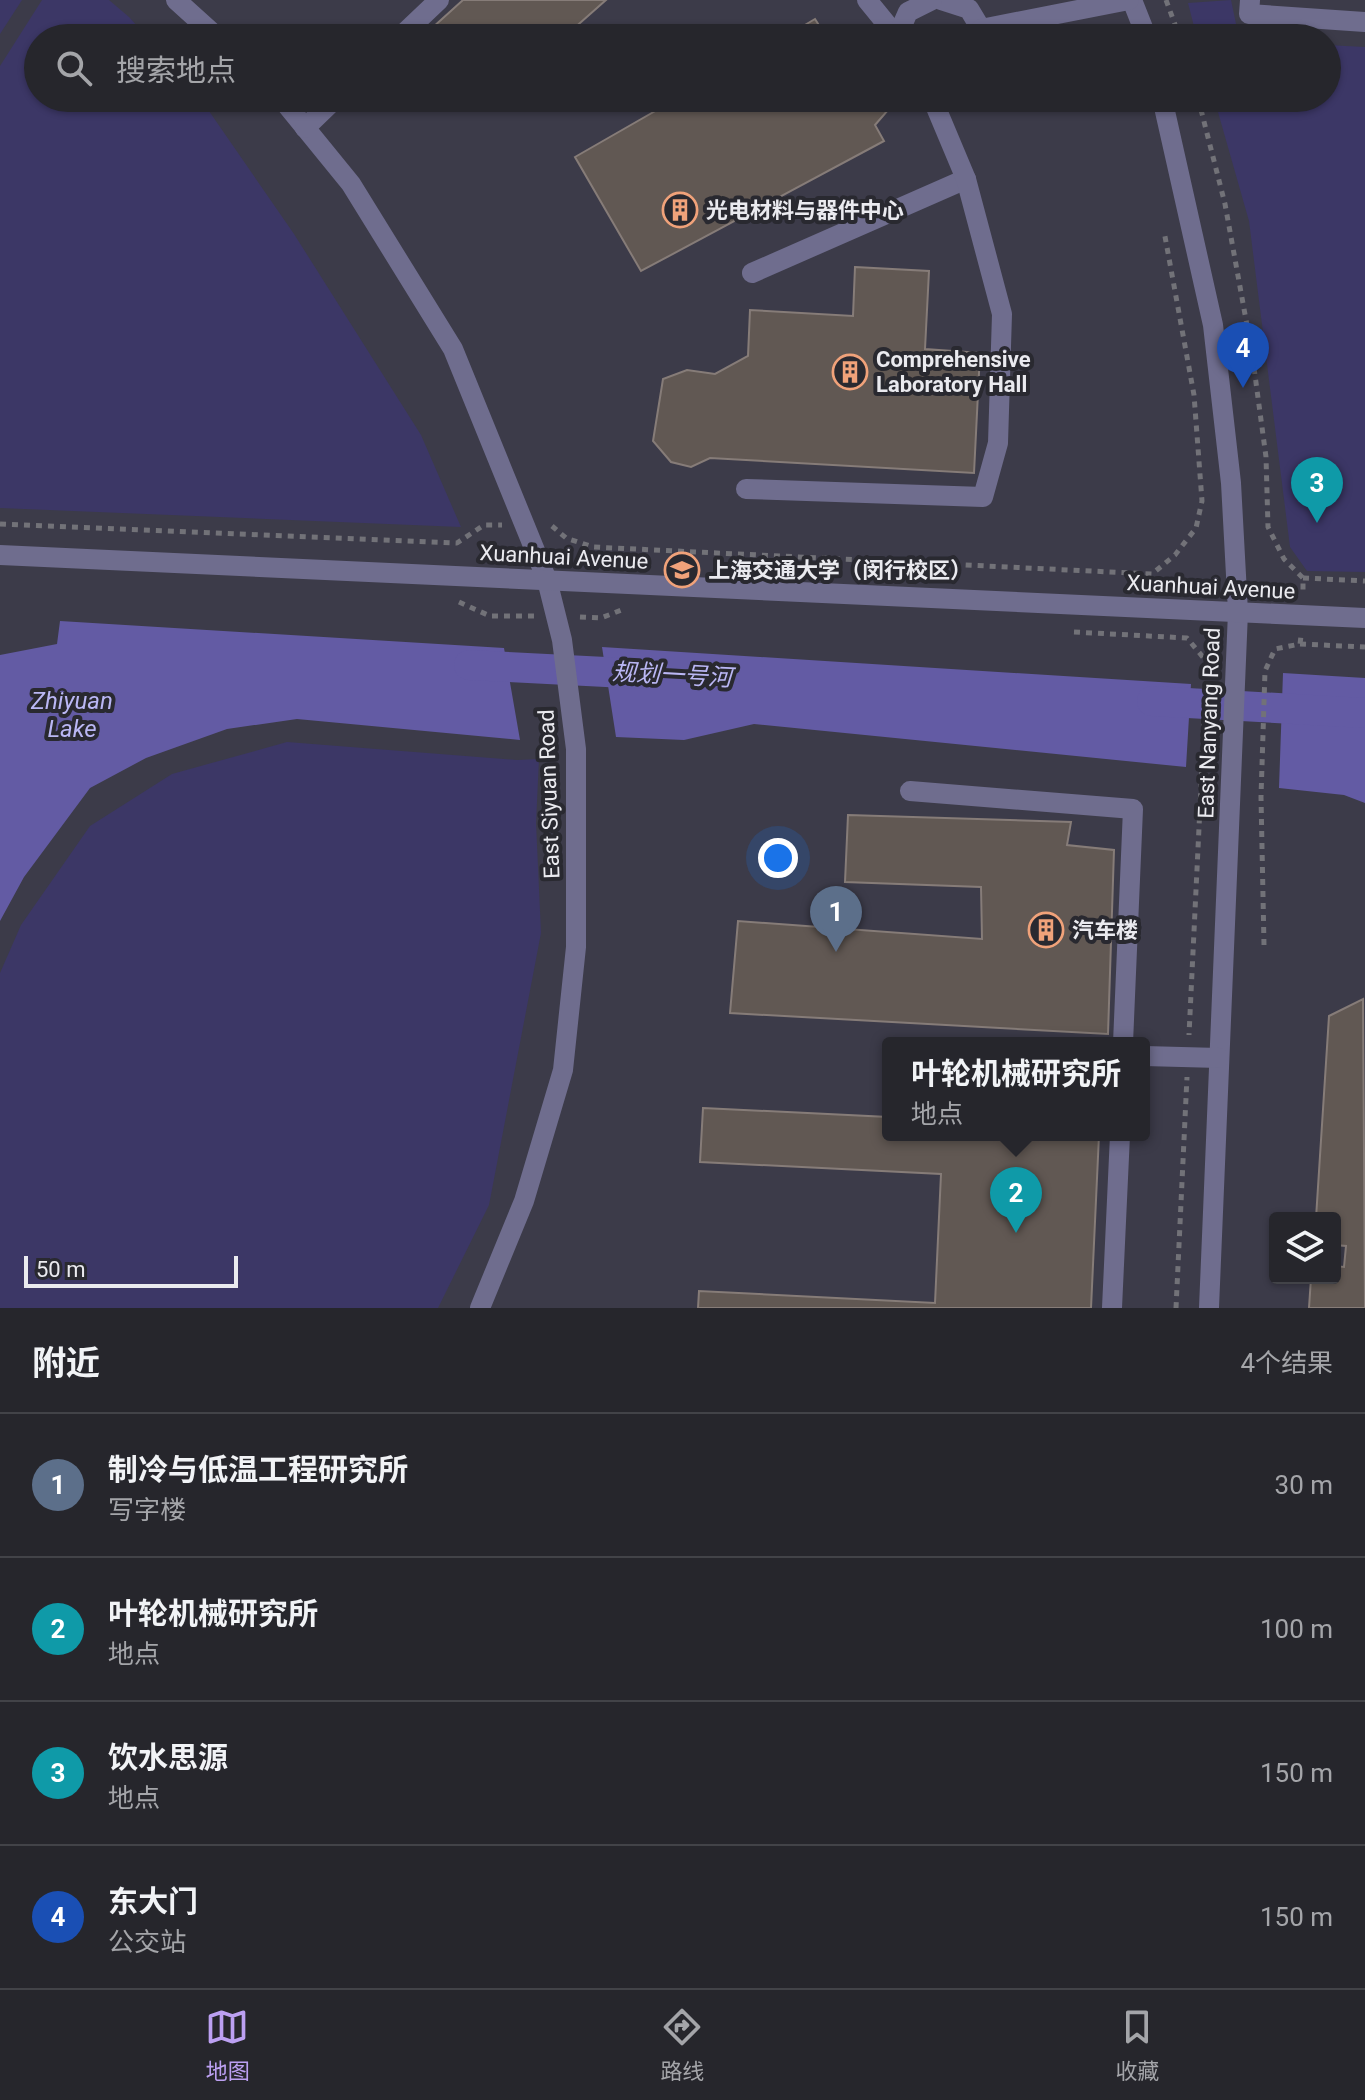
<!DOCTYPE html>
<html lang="zh">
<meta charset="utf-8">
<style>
body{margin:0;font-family:Roboto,"Noto Sans SC",sans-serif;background:#323238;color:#f1f3f6}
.controls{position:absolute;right:24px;bottom:24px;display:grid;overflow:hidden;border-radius:8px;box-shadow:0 2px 6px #0004}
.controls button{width:72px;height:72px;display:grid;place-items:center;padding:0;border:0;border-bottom:2px solid #424348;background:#26262c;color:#f1f3f6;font:40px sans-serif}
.scale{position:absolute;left:24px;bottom:20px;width:214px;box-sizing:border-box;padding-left:8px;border:4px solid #eaeaef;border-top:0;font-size:22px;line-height:28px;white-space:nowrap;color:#eaeaef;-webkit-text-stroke:6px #292930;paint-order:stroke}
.you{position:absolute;left:778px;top:858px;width:28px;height:28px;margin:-20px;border:6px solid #fff;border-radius:50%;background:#1a73e8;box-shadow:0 0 0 12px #1a73e833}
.badge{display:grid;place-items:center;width:52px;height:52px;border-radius:50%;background:#bca0f2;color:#fff;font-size:26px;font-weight:700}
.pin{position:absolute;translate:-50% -66px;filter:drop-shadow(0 2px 4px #0008)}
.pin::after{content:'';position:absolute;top:42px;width:28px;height:24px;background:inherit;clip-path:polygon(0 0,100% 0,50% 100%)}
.popup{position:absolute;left:882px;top:1037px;width:268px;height:104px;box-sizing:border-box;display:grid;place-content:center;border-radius:8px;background:#26262c;filter:drop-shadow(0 2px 6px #0005);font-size:26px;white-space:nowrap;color:#a4a5a9}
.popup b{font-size:30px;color:#f1f3f6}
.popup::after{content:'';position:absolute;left:50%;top:100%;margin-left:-16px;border:16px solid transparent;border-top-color:#26262c}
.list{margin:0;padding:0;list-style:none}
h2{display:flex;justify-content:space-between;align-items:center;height:104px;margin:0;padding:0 32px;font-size:34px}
h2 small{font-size:26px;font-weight:400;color:#a4a5a9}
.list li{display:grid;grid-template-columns:52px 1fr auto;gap:24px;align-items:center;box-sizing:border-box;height:144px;padding:0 32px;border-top:2px solid #424348}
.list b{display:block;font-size:30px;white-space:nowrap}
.list p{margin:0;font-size:26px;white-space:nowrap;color:#a4a5a9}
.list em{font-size:26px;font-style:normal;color:#a4a5a9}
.icon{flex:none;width:44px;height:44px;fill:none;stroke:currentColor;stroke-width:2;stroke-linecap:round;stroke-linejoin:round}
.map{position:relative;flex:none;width:1365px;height:1308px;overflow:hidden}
.search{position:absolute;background:#26262c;box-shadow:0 2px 6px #0004;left:24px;right:24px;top:24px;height:88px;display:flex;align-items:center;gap:20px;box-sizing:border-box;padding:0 28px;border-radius:44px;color:#a4a5a9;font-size:30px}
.sheet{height:680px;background:#26262c}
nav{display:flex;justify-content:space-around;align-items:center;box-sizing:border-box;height:112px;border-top:2px solid #424348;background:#26262c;font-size:22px;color:#a4a5a9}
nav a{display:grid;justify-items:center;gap:4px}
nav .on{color:#bca0f2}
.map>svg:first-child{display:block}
</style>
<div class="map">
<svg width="1365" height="1308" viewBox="0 0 1365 1308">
<rect width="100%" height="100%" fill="#33333a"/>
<path fill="#3c3b49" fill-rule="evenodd" d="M0 0H1365V1308H0ZM38 38H1327V98H38ZM888 1043H1144V1135H888ZM1275 1218H1335V1278H1275Z"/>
<g fill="#3c3766">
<polygon points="0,0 22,0 0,34"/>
<polygon points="42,0 109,0 129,17 148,38 38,38 38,98 200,98 294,234 421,435 461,527 0,508 0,66"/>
<polygon points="1231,0 1239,38 1197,38 1188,3"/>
<polygon points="1327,45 1365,47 1365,572 1307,571 1290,547 1249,221 1214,98 1327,98"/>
<polygon points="287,742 517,760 539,759 536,823 541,933 489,1205 438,1308 0,1308 0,973 21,925 90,826 172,774"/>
</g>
<g fill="#635ba4">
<polygon points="60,621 504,648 520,740 297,719 227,729 146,758 90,788 24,877 0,921 0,655 57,644"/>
<polygon points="602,647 1191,684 1186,767 754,724 684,740 616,737"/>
<polygon points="1283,673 1365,678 1365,803 1344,795 1279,788"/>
</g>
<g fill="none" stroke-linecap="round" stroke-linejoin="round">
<g stroke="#635ba4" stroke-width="30">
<polyline points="469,665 645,674"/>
<polyline points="1152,701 1365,713"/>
</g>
</g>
<g fill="#615853" stroke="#867c78" stroke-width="2">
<polygon points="463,0 606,0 563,38 421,38"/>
<polygon points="815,19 827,38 783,38"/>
<polygon points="475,98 496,98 484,108"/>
<polygon points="678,98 882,98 889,109 875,125 884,141 641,271 575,157"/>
<polygon points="855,267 929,271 925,349 980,353 974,473 710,458 691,467 671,462 653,441 663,379 687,370 715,374 748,356 750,310 853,316"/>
<polygon points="848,815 1071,822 1067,845 1114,850 1108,1034 730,1013 738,921 982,939 981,887 845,882"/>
<polygon points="1363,999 1365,1308 1309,1308 1311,1278 1335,1278 1335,1266 1344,1267 1346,1246 1335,1245 1335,1218 1316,1218 1329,1016"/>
<polygon points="703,1108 888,1117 888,1135 1099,1135 1091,1308 698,1308 699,1291 935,1303 941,1174 700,1162"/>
</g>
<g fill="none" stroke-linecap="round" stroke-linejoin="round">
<g stroke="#727278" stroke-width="5" stroke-dasharray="6 6" stroke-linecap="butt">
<polyline points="1166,0 1180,38"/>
<polyline points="1198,98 1225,204 1252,353 1266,457 1268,527 1284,559 1303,578 1303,594"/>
<polyline points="0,524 457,543 484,525 502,525"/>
<polyline points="552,526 566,538 593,547 1152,574 1175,555 1196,528 1202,501 1194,395 1164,231"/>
<polyline points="1303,578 1365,581"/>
<polyline points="459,602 490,616 534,616"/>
<polyline points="580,617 601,618 624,609"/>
<polyline points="1074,632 1187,638 1207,662 1189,1035"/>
<polyline points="1300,644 1365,647"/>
<polyline points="1264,945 1261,797 1265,671 1275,649 1300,644 1301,636"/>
<polyline points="1176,1308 1187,1077"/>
</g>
<g stroke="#6f6d8e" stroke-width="20">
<polyline points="176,0 218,38"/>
<polyline points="867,0 898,38"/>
<polyline points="941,0 969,9 981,29 980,38"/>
<polyline points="1132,0 1147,38"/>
<polyline points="1250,0 1249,14 1365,22"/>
<polyline points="981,29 1129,0"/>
<polyline points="897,37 908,12 932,0"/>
<polyline points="399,38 439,0"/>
<polyline points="281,98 351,184 453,349 547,580 562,640 576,749 576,947 563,1070 524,1201 480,1308"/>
<polyline points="1162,98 1213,325 1231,483 1238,612 1209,1308"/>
<polyline points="305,128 336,98"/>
<polyline points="752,273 966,179"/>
<polyline points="746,489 983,497 998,443 1002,314 966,179 932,98"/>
<polyline points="0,555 1365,618"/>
<polyline points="910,791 1133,809 1123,1043"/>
<polyline points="1144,1056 1219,1058"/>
<polyline points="1112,1308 1120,1135"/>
</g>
</g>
<defs>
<g id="building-ring" transform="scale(1.8)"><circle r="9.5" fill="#292930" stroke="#f0a27a" stroke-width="1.5"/><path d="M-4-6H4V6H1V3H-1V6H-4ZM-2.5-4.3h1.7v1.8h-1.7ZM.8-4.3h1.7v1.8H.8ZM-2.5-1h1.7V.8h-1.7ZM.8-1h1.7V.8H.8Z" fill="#f0a27a"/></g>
<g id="university-ring" transform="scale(1.8)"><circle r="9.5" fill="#292930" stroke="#f0a27a" stroke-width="1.5"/><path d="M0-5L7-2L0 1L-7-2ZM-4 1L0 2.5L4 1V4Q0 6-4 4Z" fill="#f0a27a"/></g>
</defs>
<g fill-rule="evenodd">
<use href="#building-ring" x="680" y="210"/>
<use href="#building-ring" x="850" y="372"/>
<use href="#university-ring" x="682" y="570"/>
<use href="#building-ring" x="1046" y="930"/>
</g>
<g text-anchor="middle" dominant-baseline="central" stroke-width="8" stroke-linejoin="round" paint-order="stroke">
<g font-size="22" font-weight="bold" fill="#eaeaef" stroke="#292930" text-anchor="start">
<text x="706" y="210">光电材料与器件中心</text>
<text x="876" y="359">Comprehensive<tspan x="876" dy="25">Laboratory Hall</tspan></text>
<text x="708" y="570">上海交通大学（闵行校区）</text>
<text x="1072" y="930">汽车楼</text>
</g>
<g font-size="22" fill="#eaeaef" stroke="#292930">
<text transform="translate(564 557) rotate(3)">Xuanhuai Avenue</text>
<text transform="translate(1211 587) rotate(3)">Xuanhuai Avenue</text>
<text transform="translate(1209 723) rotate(-88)">East Nanyang Road</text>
<text transform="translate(549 794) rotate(-92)">East Siyuan Road</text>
</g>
<g font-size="24" font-style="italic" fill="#bab7f4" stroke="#292930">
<text transform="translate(672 675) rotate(3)">规划一号河</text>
<text x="72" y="701">Zhiyuan<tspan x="72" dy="28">Lake</tspan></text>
</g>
</g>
</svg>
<div class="controls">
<button><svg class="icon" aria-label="layers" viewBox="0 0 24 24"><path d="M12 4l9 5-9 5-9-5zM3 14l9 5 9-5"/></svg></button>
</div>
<div class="scale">50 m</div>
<div class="you"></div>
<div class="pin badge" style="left:836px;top:952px;background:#5c6f8a">1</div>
<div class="pin badge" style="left:1016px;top:1233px;background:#0f9aa8">2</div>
<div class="popup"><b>叶轮机械研究所</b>地点</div>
<div class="pin badge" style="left:1317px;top:523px;background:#0f9aa8">3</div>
<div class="pin badge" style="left:1243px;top:388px;background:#1a4fb4">4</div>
<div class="search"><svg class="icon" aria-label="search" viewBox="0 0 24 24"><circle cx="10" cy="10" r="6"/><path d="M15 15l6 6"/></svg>搜索地点</div>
</div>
<section class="sheet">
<h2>附近<small>4个结果</small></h2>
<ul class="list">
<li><span class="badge" style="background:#5c6f8a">1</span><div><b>制冷与低温工程研究所</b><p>写字楼</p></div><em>30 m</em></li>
<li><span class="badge" style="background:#0f9aa8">2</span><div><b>叶轮机械研究所</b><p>地点</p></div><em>100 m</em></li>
<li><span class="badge" style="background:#0f9aa8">3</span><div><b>饮水思源</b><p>地点</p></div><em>150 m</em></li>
<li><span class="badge" style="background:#1a4fb4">4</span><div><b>东大门</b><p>公交站</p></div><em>150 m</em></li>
</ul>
</section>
<nav>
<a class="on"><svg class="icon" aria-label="map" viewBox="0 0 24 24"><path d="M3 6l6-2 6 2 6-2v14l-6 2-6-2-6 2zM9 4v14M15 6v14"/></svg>地图</a>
<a><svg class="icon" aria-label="directions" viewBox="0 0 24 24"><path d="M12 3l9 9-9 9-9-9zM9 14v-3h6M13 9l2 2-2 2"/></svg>路线</a>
<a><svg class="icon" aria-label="saved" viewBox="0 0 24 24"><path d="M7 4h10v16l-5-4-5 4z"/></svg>收藏</a>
</nav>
